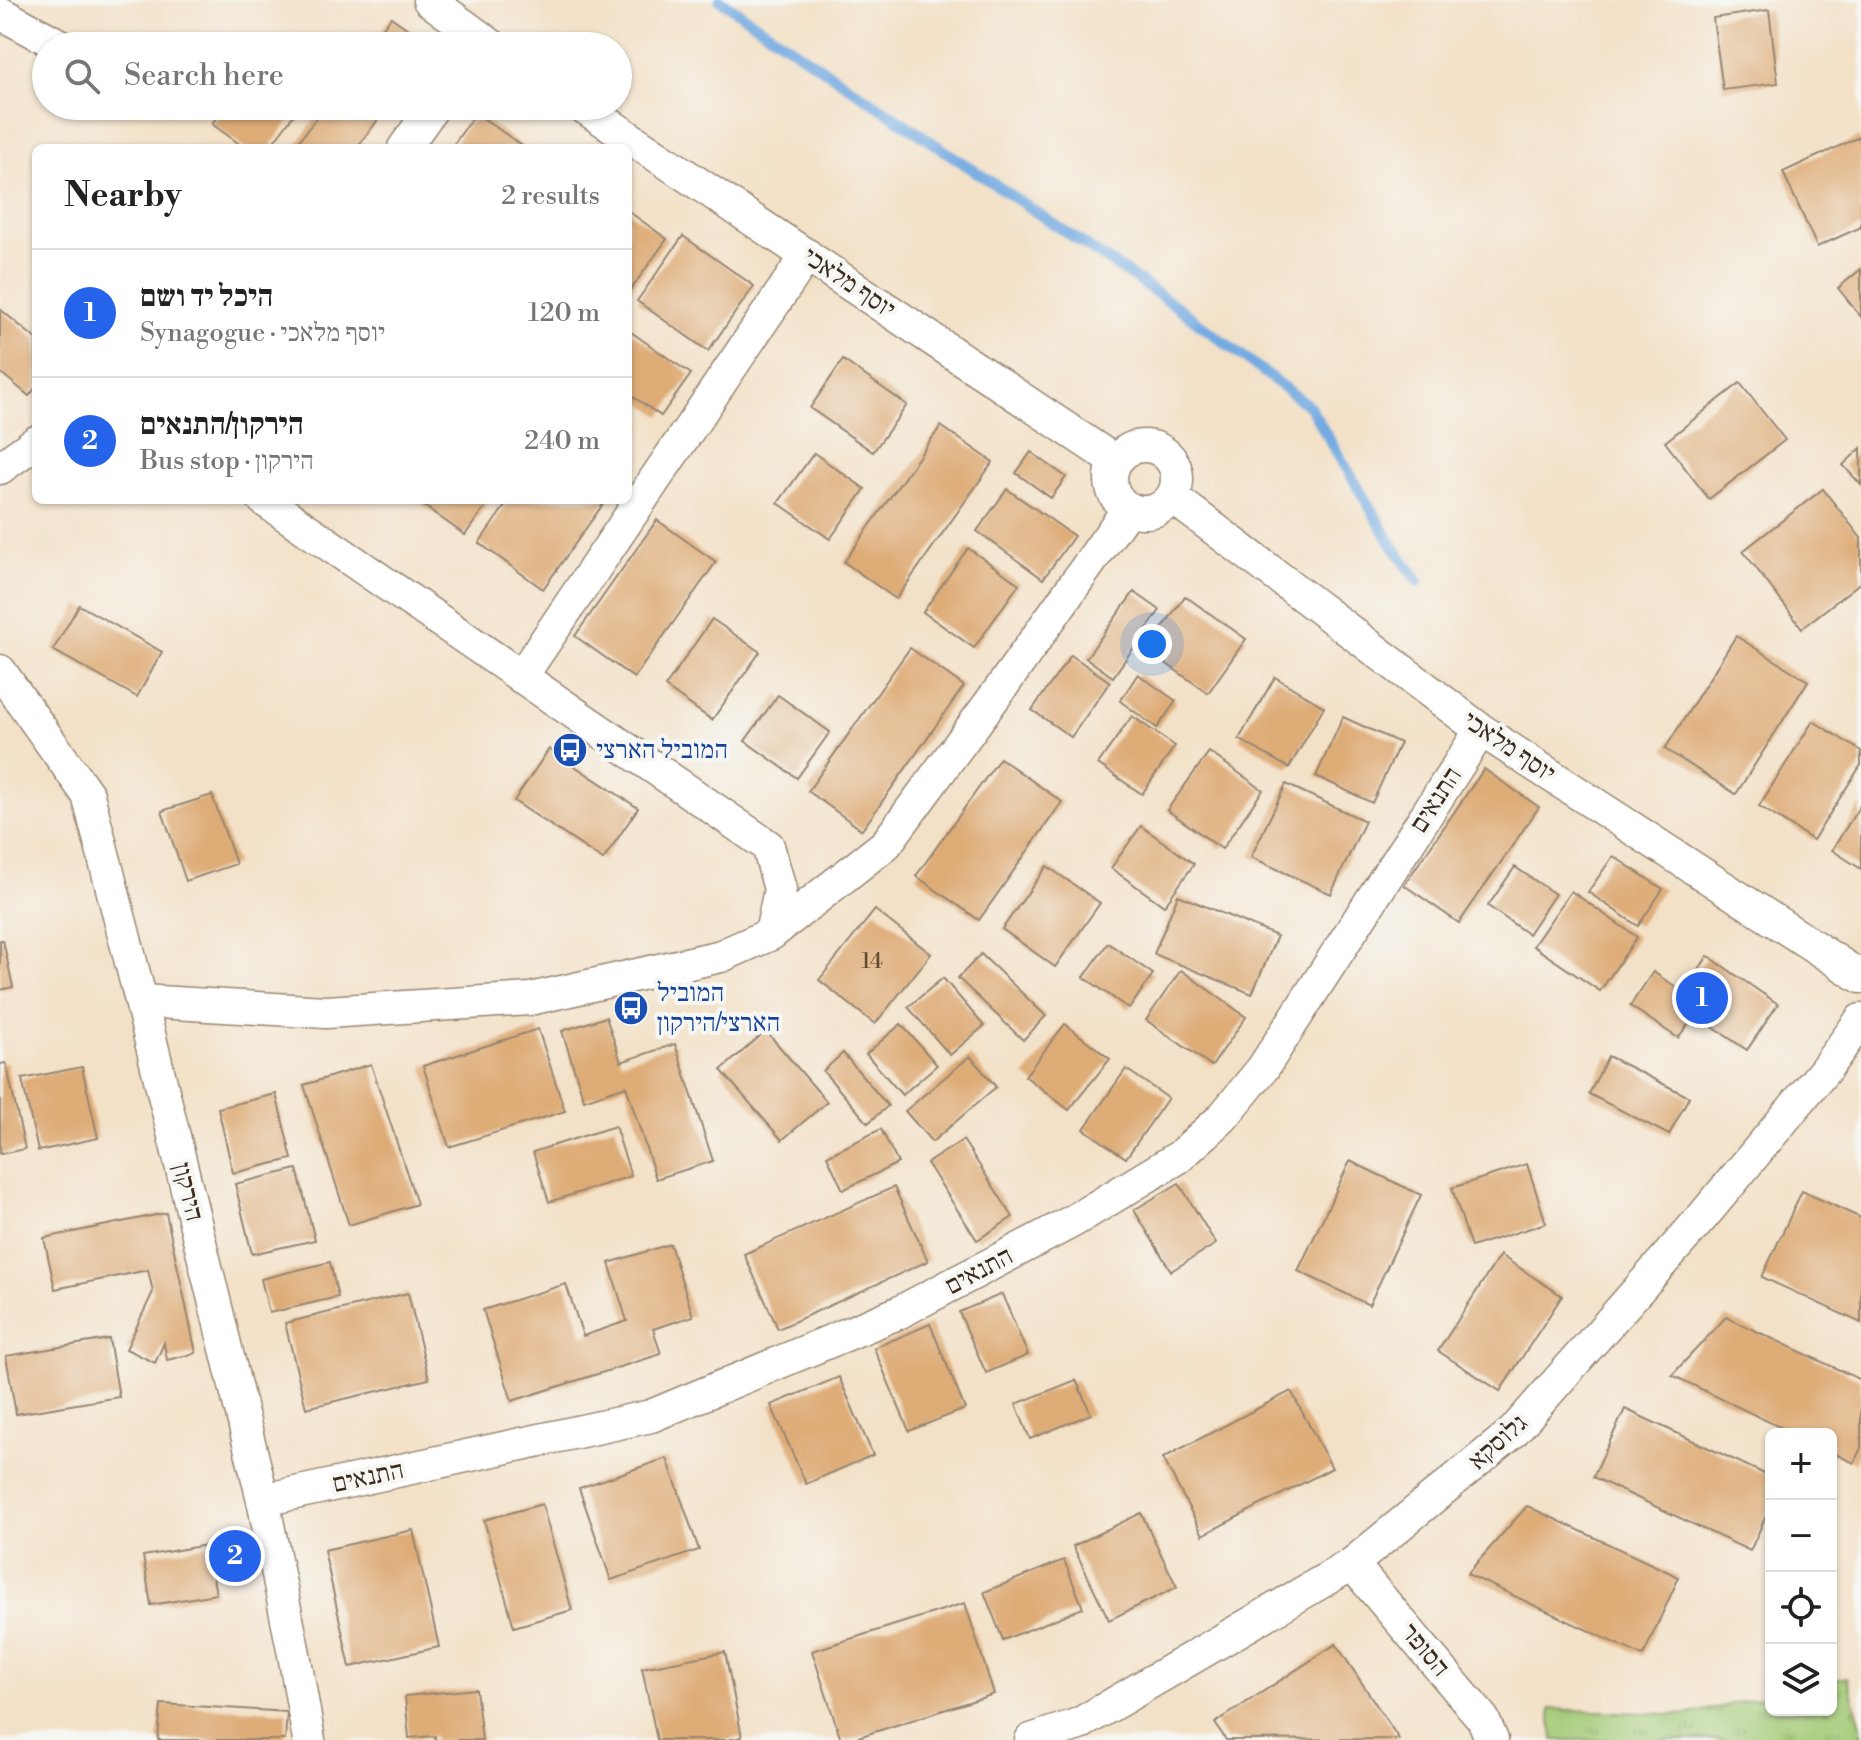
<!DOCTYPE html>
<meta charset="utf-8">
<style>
body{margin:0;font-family:"Libre Bodoni","Frank Ruhl Libre",serif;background:#f6f6f6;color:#222}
.controls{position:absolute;right:24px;bottom:24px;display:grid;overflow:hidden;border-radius:12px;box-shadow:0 2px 6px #0004}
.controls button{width:72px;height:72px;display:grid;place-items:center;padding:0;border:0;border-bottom:2px solid #e0e0e0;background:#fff;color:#222;font:40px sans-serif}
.you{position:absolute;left:1152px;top:644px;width:28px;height:28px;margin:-20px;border:6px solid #fff;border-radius:50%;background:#1a73e8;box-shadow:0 0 0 12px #1a73e833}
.badge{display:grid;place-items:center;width:52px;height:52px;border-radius:50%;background:#2563eb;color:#fff;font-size:26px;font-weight:700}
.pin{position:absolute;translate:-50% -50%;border:4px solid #fff;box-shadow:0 2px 8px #0006}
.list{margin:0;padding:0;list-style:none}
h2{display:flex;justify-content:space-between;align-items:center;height:104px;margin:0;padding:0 32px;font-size:34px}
h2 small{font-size:26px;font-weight:400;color:#767676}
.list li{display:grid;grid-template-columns:52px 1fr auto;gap:24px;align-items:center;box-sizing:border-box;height:128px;padding:0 32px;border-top:2px solid #e0e0e0}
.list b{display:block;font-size:30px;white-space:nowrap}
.list p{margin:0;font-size:26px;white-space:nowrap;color:#767676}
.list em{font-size:26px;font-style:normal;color:#767676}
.icon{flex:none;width:44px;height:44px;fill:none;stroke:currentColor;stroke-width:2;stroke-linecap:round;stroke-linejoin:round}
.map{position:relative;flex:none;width:1861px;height:1740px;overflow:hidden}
.search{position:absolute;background:#fff;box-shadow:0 2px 6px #0004;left:32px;top:32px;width:600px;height:88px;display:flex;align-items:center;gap:20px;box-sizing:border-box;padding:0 28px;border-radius:44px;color:#767676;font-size:30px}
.panel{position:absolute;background:#fff;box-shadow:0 2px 6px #0004;left:32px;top:144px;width:600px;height:360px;border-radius:12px}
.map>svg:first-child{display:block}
</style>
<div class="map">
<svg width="1861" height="1740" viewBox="0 0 1861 1740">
<defs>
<pattern id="park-tufts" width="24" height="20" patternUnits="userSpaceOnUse" patternTransform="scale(2)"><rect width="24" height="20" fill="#a2c975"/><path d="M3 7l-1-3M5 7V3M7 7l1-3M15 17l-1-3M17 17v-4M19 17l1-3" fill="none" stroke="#85a35f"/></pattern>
</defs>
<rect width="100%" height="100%" fill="#f6f6f2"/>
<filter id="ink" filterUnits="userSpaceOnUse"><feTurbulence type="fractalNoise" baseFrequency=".0125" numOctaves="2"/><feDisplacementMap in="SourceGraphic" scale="16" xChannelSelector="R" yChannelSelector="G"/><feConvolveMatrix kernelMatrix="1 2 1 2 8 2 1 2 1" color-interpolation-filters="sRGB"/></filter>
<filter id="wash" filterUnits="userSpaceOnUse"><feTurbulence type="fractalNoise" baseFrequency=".006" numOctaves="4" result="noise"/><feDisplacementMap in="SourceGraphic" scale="32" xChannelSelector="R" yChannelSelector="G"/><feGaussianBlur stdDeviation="1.8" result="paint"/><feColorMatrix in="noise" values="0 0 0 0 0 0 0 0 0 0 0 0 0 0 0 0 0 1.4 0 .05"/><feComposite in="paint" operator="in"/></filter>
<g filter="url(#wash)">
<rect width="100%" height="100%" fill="#f3e1c7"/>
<polygon fill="url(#park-tufts)" stroke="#6e7a4a" stroke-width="2" points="1847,1677 1861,1725 1861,1740 1553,1740 1550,1709 1686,1715 1771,1695 1771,1710 1831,1710 1831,1680"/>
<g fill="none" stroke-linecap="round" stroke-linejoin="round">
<polyline stroke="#73aae1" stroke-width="11" points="720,0 1176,306 1310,407 1393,546 1418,581"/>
</g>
<g id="blocks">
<g fill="#deac77">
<polygon points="1769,10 1778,83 1723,90 1713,18"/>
<polygon points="391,17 432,46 369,46"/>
<polygon points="224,106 300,106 269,148 245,148 212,124"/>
<polygon points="325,106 388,106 357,148 294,148"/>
<polygon points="476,113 525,148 451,148"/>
<polygon points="1859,137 1861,141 1861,227 1817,247 1783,172"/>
<polygon points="628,211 667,239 631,289 628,287"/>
<polygon points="683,236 754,286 708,351 637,301"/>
<polygon points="1861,269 1861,317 1838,288"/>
<polygon points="0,309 36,339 36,387 29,396 0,372"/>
<polygon points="628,330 691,374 661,416 628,393"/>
<polygon points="843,360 907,405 873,452 810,408"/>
<polygon points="1740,383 1785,440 1709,499 1665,442"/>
<polygon points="941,426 993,462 896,599 844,562"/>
<polygon points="1861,448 1861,485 1843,465"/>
<polygon points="1031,452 1066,477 1051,498 1016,473"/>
<polygon points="814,453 865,489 830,539 778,503"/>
<polygon points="1007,489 1074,536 1043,579 977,531"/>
<polygon points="1823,489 1861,538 1861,582 1802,628 1743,551"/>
<polygon points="416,500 490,500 465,535"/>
<polygon points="509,500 606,500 543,589 479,543"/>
<polygon points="657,520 716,562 634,678 575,636"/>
<polygon points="968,548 1019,584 974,648 923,612"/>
<polygon points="1134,592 1160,610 1113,677 1086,658"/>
<polygon points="1185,596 1246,639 1208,693 1147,650"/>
<polygon points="79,605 162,652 137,697 53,650"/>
<polygon points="712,619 760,652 712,720 665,687"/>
<polygon points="1736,636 1808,681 1736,794 1665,749"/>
<polygon points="910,648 964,686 862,830 808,791"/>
<polygon points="1071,655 1110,682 1071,737 1032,710"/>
<polygon points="1138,674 1176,701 1157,728 1120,701"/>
<polygon points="1275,677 1324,707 1289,768 1239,739"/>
<polygon points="778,695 830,732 797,778 745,741"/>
<polygon points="1132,716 1175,746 1142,794 1098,764"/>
<polygon points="1343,717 1400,743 1372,803 1316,776"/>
<polygon points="1813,721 1861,751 1861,765 1813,840 1759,806"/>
<polygon points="549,749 638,808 603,860 514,801"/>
<polygon points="1209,752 1263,790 1222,849 1167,810"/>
<polygon points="1000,758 1062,802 979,920 916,876"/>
<polygon points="1484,769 1539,807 1459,923 1404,885"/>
<polygon points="1286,784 1365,821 1331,894 1251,857"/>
<polygon points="212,795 236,864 186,881 162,811"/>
<polygon points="1861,804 1861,869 1832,850"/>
<polygon points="1141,826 1194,864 1164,906 1111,868"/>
<polygon points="1613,856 1663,889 1638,926 1588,892"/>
<polygon points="1047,866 1100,903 1055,967 1002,929"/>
<polygon points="1515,867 1555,894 1528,934 1488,906"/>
<polygon points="1571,891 1637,937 1600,991 1533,946"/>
<polygon points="1178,895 1277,936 1252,994 1154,954"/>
<polygon points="875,910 931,954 875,1024 819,980"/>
<polygon points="0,940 3,940 13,987 0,990"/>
<polygon points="1108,943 1153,974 1129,1009 1084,977"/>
<polygon points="981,954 1046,1016 1023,1040 958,978"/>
<polygon points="1708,956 1778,1004 1747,1050 1695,1015 1678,1038 1630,1006 1653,972 1683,992"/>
<polygon points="1181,970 1246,1017 1212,1066 1146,1020"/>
<polygon points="943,978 984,1026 950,1055 908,1007"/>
<polygon points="606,1017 621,1062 675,1044 713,1161 656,1179 626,1086 584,1100 562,1031"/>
<polygon points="901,1024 937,1065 902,1095 866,1054"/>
<polygon points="1065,1024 1110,1059 1069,1110 1025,1076"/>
<polygon points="538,1029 565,1111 449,1147 423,1066"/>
<polygon points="766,1031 827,1102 782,1140 721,1070"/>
<polygon points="843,1053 888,1106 868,1123 823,1071"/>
<polygon points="970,1056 996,1087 932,1142 905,1111"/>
<polygon points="1608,1056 1689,1097 1669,1135 1589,1094"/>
<polygon points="6,1063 25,1149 0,1154 0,1064"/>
<polygon points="371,1064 417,1204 349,1225 304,1085"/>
<polygon points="82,1067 98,1138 38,1151 22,1079"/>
<polygon points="1126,1069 1168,1098 1126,1158 1084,1129"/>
<polygon points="276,1094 292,1159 233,1173 218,1108"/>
<polygon points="615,1126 631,1176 549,1202 533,1152"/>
<polygon points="881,1129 898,1163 843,1190 827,1156"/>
<polygon points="963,1140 1013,1217 977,1240 927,1163"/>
<polygon points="1350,1161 1421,1195 1369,1305 1298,1271"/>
<polygon points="1527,1164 1546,1223 1471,1247 1452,1188"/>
<polygon points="297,1169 315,1240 252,1254 235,1184"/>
<polygon points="1179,1183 1216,1244 1171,1271 1134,1210"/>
<polygon points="894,1187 928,1261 778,1329 744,1254"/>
<polygon points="1802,1191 1861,1218 1861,1323 1762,1277"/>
<polygon points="166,1213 196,1353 167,1360 164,1343 155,1363 126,1349 153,1292 148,1270 55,1289 44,1238"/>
<polygon points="670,1244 693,1316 653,1329 661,1354 512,1401 483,1310 566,1284 583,1336 627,1321 609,1263"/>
<polygon points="1500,1255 1562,1296 1500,1391 1438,1351"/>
<polygon points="330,1262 338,1297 269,1313 261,1279"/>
<polygon points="408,1293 429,1379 306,1408 285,1323"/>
<polygon points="1002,1294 1028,1355 986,1373 959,1312"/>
<polygon points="1726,1317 1861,1380 1861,1448 1854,1463 1831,1452 1831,1434 1794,1434 1672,1375"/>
<polygon points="930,1324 965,1409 909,1431 874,1348"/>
<polygon points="109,1339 119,1397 16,1414 6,1356"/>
<polygon points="839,1377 873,1455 806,1484 771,1405"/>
<polygon points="1076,1380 1091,1414 1030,1439 1016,1404"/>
<polygon points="1291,1391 1332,1468 1203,1535 1163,1458"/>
<polygon points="1625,1409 1771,1477 1771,1505 1750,1551 1593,1477"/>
<polygon points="667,1458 699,1550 611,1580 579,1488"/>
<polygon points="542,1504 572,1610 514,1627 484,1520"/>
<polygon points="1527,1506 1679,1577 1643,1656 1467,1574"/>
<polygon points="1141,1513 1177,1587 1109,1620 1073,1546"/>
<polygon points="413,1530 439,1647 350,1667 324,1550"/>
<polygon points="207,1545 216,1594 151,1605 143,1556"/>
<polygon points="1064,1560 1083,1608 1003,1640 984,1592"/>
<polygon points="965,1603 994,1694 849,1740 841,1740 812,1651"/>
<polygon points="1336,1644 1399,1739 1226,1740 1215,1723"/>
<polygon points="725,1652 742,1737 728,1740 657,1740 642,1668"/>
<polygon points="476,1689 482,1740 435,1740 435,1736 409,1738 405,1696"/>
<polygon points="161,1704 287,1712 285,1740 158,1740"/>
</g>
</g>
</g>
<g filter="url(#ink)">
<use href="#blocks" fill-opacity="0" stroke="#978672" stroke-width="2"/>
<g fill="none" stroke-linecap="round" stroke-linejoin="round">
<g stroke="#978672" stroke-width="35">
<g id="minor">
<polyline points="429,0 492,46"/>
<polyline points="0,13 61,46"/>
<polyline points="582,106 1115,461"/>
<polyline points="404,148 434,106"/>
<circle cx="1144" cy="479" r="33"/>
<polyline points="0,468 36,442"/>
<polyline points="1172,497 1481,730 1861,977"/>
<polyline points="264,500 768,846 780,889 771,934"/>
<polyline points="0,671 88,795 141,1001 263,1500 294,1654 309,1740"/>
<polyline points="521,677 807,255"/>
<polyline points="141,1001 326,1012 530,999 721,956 771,934 886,844 1001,688 1128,509"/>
<polyline points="263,1500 651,1416 900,1312 1073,1221 1179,1157 1222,1118 1263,1068 1481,730"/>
<polyline points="1352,1564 1483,1719 1492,1740"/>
<polyline points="1031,1740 1079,1724 1352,1564 1513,1432 1704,1215 1824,1071 1861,1020"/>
</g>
</g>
<use href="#minor" stroke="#fff" stroke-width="32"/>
</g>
</g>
<defs>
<g id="bus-disc" transform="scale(1.8)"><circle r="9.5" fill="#1a4fb4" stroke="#f6f6f2"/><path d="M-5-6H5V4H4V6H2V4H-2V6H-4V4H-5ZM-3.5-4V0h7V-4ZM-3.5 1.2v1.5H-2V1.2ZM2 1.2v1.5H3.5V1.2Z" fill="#fff"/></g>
</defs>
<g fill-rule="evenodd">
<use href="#bus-disc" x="570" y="750"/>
<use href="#bus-disc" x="631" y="1008"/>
</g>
<g text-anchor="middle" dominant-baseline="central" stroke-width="8" stroke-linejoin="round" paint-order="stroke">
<g font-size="22" fill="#644a34">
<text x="872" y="961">14</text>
</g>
<g font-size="26" fill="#3b2a1e" stroke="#f6f6f2">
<text transform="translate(849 283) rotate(34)">יוסף מלאכי</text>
<text transform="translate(1509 747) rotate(34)">יוסף מלאכי</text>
<text transform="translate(1436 800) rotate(-57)">התנאים</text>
<text transform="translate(188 1192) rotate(76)">הירקון</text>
<text transform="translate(979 1271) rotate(-28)">התנאים</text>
<text transform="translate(1498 1442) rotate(-42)">גלוסקא</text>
<text transform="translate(368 1477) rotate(-12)">התנאים</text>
<text transform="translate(1425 1650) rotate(50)">הסופר</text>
</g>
<g font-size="26" fill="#164399" stroke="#f6f6f2" text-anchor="start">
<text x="596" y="750">המוביל הארצי</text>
<text x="657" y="993">המוביל<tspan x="657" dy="30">הארצי/הירקון</tspan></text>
</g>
</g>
</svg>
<div class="controls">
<button>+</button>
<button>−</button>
<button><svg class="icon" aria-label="locate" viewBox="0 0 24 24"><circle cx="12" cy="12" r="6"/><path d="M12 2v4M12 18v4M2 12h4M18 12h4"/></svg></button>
<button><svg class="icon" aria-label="layers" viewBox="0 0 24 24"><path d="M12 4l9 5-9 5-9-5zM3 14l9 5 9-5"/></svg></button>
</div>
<div class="you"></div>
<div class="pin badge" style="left:1702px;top:998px">1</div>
<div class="pin badge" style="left:235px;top:1556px">2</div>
<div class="search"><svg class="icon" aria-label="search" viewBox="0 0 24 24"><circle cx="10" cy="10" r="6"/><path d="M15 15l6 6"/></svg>Search here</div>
<section class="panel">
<h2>Nearby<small>2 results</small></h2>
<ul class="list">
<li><span class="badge">1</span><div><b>היכל יד ושם</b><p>Synagogue · יוסף מלאכי</p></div><em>120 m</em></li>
<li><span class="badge">2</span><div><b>הירקון/התנאים</b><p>Bus stop · הירקון</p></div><em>240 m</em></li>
</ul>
</section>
</div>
